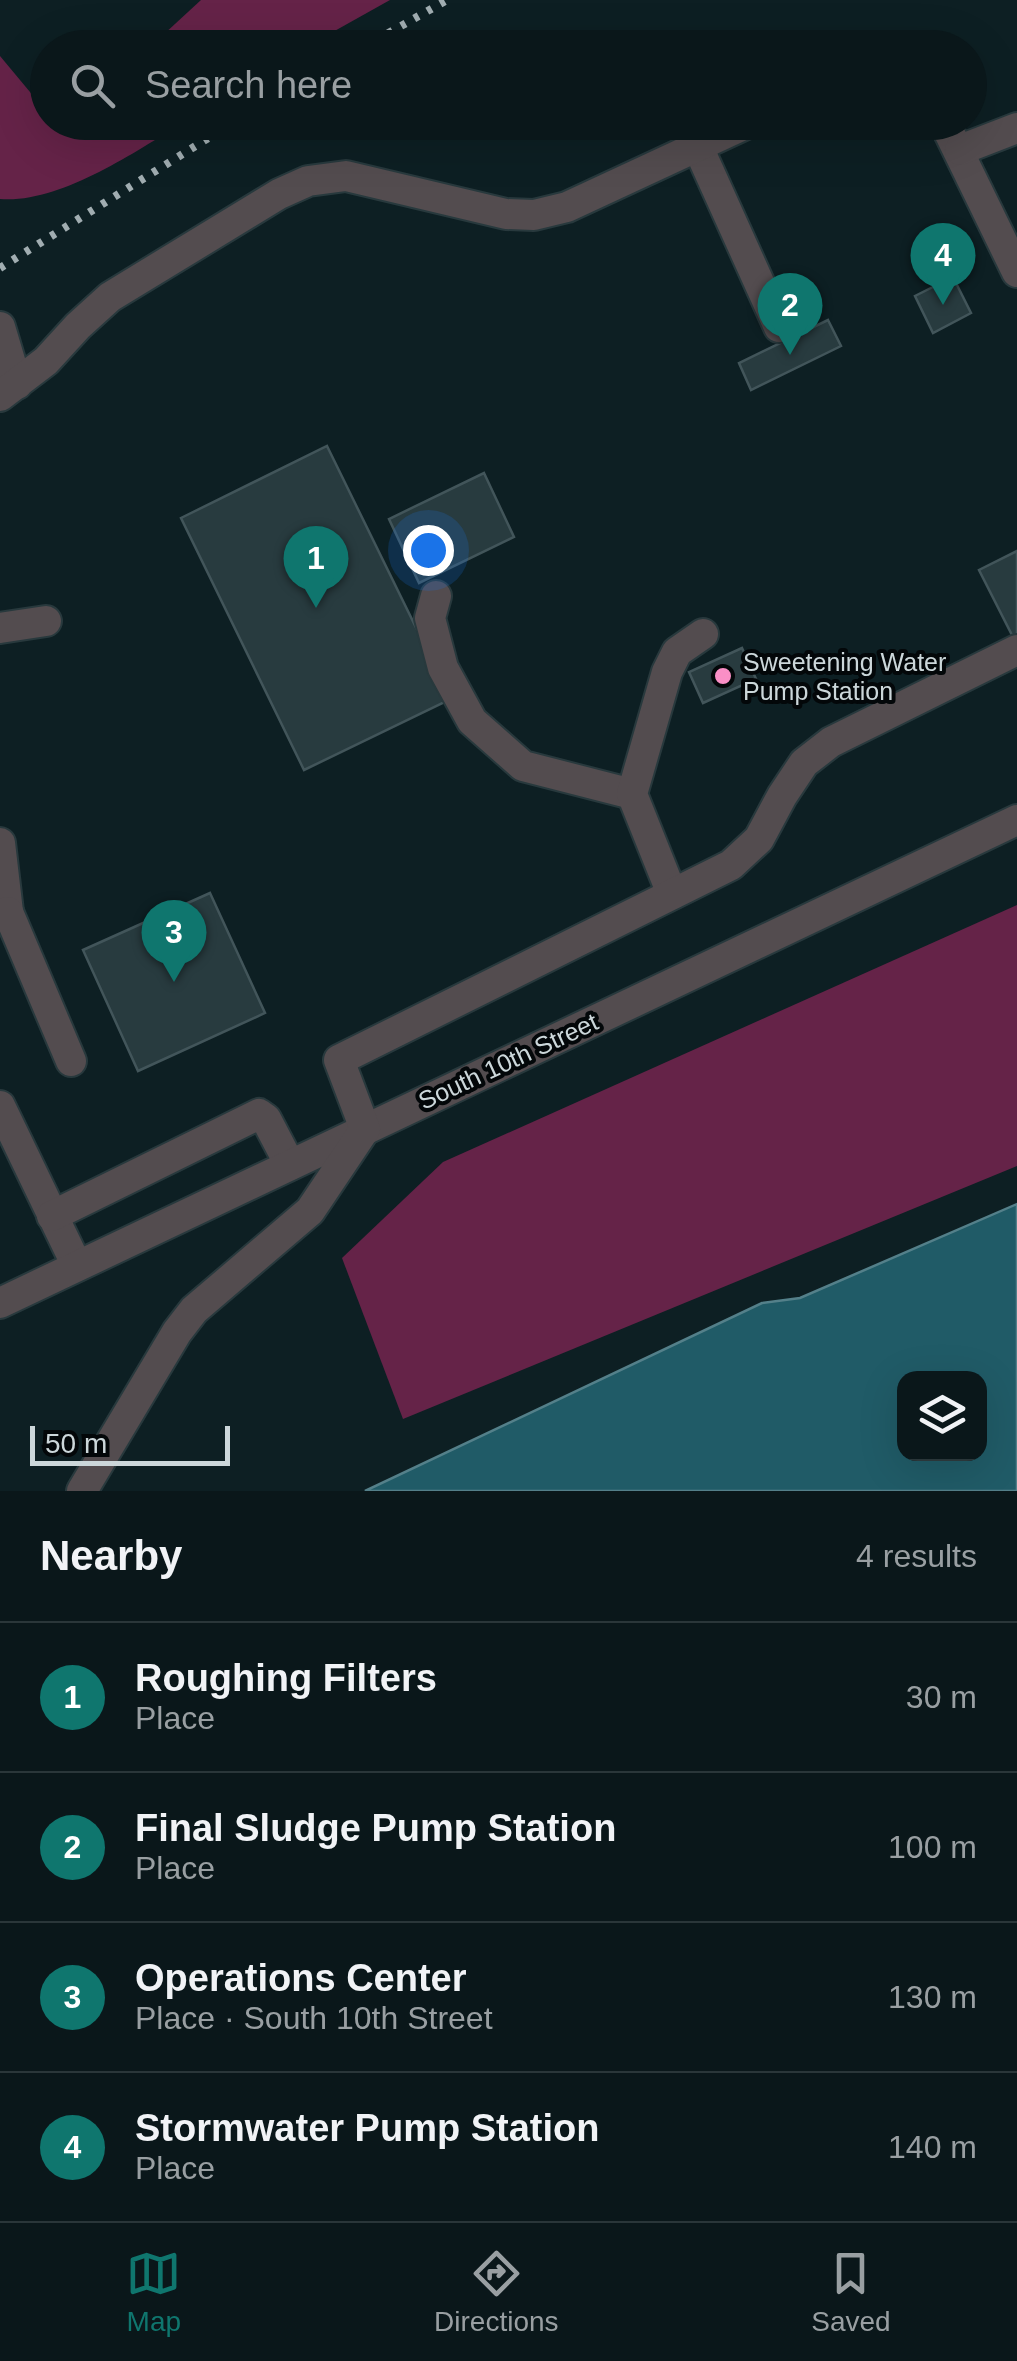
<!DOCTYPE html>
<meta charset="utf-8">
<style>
body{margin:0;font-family:Arial,sans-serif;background:#132023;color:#f1f3f6}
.controls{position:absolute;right:30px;bottom:30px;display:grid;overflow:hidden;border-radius:20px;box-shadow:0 10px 40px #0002}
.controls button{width:90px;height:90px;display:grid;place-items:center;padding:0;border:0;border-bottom:2px solid #2a3639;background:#0a171a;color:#f1f3f6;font:50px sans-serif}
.scale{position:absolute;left:30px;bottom:25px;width:200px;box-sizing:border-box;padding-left:10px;border:5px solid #ccd7da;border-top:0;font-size:28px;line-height:35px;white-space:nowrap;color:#ccd7da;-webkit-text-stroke:8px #030709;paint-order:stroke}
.you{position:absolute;left:428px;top:550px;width:35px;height:35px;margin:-25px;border:8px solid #fff;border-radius:50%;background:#1a73e8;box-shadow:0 0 0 15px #1a73e833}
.badge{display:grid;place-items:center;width:65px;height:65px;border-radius:50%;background:#0f766e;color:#fff;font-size:32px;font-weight:700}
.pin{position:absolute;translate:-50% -82px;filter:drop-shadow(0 2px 5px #0008)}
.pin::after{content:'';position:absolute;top:52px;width:35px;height:30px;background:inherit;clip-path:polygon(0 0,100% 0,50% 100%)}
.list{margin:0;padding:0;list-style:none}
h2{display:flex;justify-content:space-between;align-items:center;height:130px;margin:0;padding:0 40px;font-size:42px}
h2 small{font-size:32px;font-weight:400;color:#999fa2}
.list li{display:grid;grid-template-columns:65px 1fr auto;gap:30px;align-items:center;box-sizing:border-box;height:150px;padding:0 40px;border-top:2px solid #2a3639}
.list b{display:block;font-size:38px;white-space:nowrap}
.list p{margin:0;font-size:32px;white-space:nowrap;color:#999fa2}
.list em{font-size:32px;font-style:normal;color:#999fa2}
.icon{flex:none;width:55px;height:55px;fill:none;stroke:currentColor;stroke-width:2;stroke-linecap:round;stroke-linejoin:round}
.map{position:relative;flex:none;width:1017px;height:1491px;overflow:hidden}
.search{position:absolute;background:#0a171a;box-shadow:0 10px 40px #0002;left:30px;right:30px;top:30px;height:110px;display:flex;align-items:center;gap:25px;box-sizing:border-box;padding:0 35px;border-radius:55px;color:#999fa2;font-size:38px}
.sheet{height:730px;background:#0a171a}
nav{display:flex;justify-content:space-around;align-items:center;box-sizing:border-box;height:140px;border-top:2px solid #2a3639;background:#0a171a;font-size:28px;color:#999fa2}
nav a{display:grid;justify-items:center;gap:5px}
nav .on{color:#0f766e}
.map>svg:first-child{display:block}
</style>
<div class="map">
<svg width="1017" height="1491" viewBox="0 0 1017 1491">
<rect width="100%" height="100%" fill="#0d1f23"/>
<g fill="#652348">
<polygon points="201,0 390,0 306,47 150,47"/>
<path d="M0 56 40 104 47 105 48 122 182 123C134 153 58 204 0 199Z"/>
<polygon points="1017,905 1017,1166 403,1419 342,1258 443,1162"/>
</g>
<path fill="#205b67" stroke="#54808a" stroke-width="2.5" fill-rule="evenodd" d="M1017 1204V1491H365L762 1303 800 1298ZM904 1378H980V1454H904Z"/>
<g fill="#283b3f" stroke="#42555a" stroke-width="2.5">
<polygon points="953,277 971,313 933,333 915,296"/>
<polygon points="828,320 841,346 751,390 739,363"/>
<polygon points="327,446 451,699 304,770 181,518"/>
<polygon points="484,473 514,537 419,583 389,519"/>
<polygon points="1017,551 1017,635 1013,637 979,570"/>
<polygon points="742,648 756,679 703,703 689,672"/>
<polygon points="210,893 265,1013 138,1071 83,950"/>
</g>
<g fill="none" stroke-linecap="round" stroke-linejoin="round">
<g stroke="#28393d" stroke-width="34">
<g id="minor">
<polyline points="944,122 1017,272"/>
<polyline points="698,147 779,327"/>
<polyline points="960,150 1017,128"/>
<polyline points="0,327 17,384"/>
<polyline points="0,396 46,361 78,326 110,297 279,194 308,181 346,176 506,214 534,215 567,207 750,122"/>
<polyline points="436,596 430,618 443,668 472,721 523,766 632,794"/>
<polyline points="0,628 46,621"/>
<polyline points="0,843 8,912"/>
<polyline points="672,894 632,794 667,672 677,652 703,634"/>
<polyline points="0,914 8,912 71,1061"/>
<polyline points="0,1106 77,1266"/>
<polyline points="52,1216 259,1114 266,1119 290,1165"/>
<polyline points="0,1303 1017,820"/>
<polyline points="82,1491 177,1332 194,1310 310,1211 365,1129 339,1060 731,865 759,839 782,796 804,763 831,742 1017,650"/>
</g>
</g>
<use href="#minor" stroke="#534c4f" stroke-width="30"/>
<g stroke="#a1adb1" stroke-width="8" stroke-dasharray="5 10" stroke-linecap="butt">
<polyline points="362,48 447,0"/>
<polyline points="0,268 234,122"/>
</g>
</g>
<circle fill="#fa8fc6" stroke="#030709" stroke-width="4" cx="723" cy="676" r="10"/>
<g text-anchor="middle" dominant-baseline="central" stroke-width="8" stroke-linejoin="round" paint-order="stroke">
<g font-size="25" fill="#ccd7da" stroke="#030709" text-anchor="start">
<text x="743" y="662">Sweetening Water<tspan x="743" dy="29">Pump Station</tspan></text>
</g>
<g font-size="25" fill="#ccd7da" stroke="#030709">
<text transform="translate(508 1061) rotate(-25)">South 10th Street</text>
</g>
</g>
</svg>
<div class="controls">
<button><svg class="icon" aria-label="layers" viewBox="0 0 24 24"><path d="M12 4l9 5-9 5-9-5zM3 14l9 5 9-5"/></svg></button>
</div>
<div class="scale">50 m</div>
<div class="you"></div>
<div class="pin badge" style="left:316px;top:608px">1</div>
<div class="pin badge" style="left:790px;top:355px">2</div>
<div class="pin badge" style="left:174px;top:982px">3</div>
<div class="pin badge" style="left:943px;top:305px">4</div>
<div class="search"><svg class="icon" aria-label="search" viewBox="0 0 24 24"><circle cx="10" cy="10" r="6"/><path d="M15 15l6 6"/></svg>Search here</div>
</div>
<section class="sheet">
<h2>Nearby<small>4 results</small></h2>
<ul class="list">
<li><span class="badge">1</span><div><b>Roughing Filters</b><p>Place</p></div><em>30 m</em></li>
<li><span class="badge">2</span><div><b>Final Sludge Pump Station</b><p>Place</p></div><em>100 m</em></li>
<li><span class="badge">3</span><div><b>Operations Center</b><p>Place · South 10th Street</p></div><em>130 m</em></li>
<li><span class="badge">4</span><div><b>Stormwater Pump Station</b><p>Place</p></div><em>140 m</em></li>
</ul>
</section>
<nav>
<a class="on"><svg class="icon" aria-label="map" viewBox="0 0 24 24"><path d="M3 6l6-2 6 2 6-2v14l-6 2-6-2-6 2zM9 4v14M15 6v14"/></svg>Map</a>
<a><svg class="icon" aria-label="directions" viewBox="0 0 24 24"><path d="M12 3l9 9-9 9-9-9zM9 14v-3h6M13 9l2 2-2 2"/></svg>Directions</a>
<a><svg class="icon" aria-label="saved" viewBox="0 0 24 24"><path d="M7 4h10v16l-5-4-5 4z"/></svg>Saved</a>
</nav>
